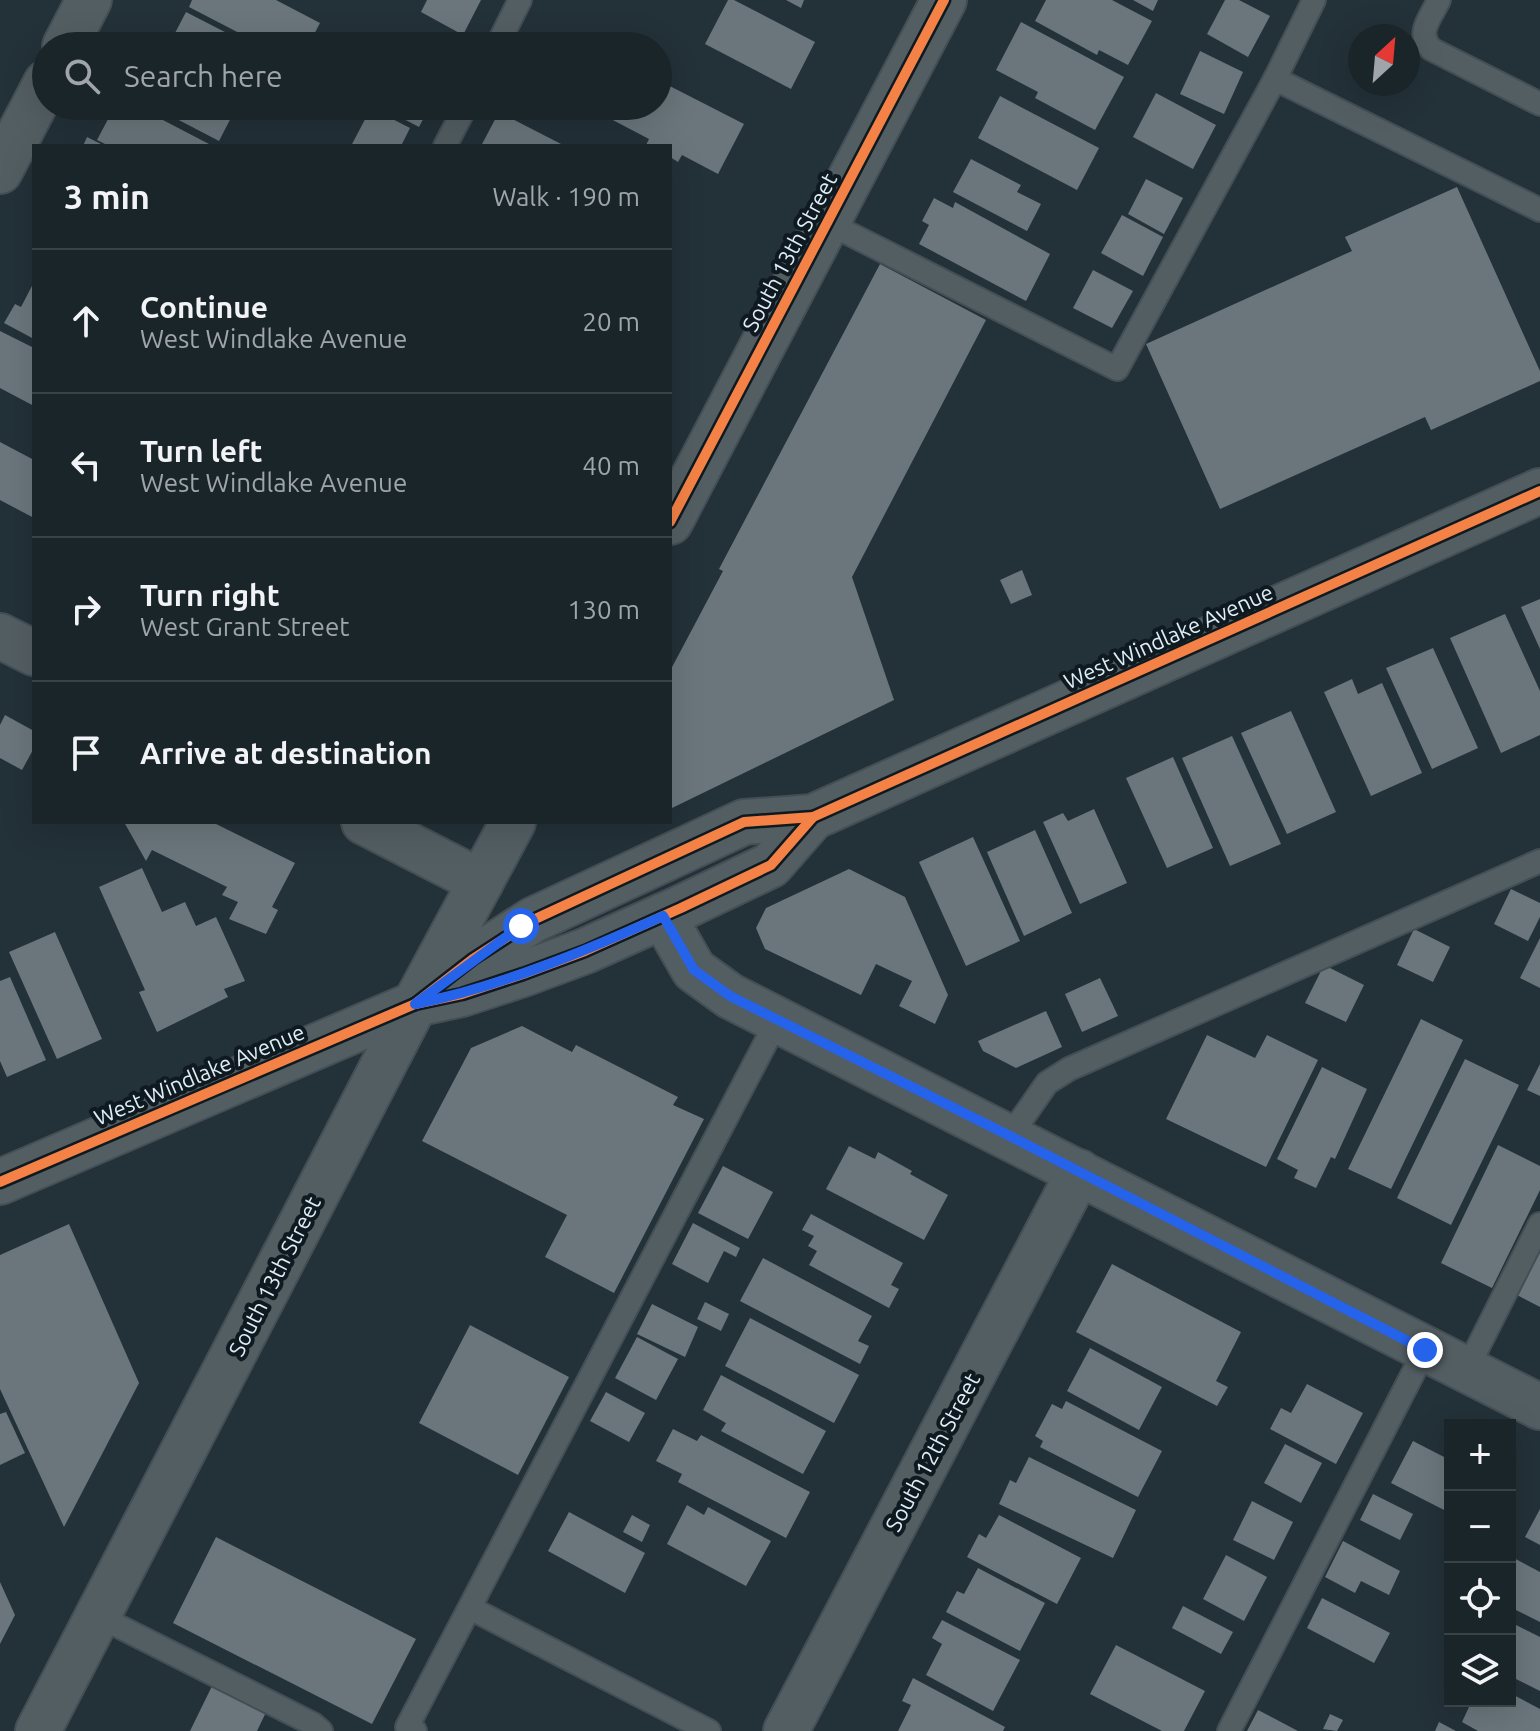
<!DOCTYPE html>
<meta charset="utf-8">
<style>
body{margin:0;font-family:Ubuntu,sans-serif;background:#232d32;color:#f1f3f6}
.controls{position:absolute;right:24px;bottom:24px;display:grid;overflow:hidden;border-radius:0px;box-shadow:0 8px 32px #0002}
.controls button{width:72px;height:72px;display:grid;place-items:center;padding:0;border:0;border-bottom:2px solid #384247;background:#1a252a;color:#f1f3f6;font:40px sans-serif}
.compass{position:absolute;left:1348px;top:24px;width:72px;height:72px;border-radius:50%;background:#1a252a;box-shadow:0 8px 32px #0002;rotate:26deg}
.stop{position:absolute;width:24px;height:24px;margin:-18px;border:6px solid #2563eb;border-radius:50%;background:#fff}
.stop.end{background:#2563eb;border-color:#fff;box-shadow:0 2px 8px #0008}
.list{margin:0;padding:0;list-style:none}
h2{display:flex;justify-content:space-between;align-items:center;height:104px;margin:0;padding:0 32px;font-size:34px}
h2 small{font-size:26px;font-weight:400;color:#9fa5a8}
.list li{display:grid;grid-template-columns:52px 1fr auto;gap:24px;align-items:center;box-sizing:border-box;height:144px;padding:0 32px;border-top:2px solid #384247}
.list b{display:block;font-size:30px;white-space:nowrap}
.list p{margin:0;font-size:26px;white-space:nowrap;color:#9fa5a8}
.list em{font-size:26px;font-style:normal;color:#9fa5a8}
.icon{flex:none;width:44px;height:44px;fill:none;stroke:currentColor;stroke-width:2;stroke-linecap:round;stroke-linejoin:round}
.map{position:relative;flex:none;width:1540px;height:1731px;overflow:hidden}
.search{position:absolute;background:#1a252a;box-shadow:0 8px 32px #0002;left:32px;top:32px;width:640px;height:88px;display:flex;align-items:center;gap:20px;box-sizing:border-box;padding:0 28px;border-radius:44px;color:#9fa5a8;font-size:30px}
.panel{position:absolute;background:#1a252a;box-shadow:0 8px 32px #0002;left:32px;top:144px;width:640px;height:680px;border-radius:0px}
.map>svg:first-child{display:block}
</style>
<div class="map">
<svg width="1540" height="1731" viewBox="0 0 1540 1731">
<rect width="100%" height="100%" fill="#233138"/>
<g fill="#6a767c">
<polygon points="192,0 276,0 320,23 308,46 264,46 189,7"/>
<polygon points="427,0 481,0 463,35 421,12"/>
<polygon points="728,0 734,0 815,42 791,89 705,44"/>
<polygon points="786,0 804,0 801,8"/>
<polygon points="1046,0 1112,0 1152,21 1128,65 1099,50 1097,55 1035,21"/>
<polygon points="1133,0 1158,0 1153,11"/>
<polygon points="1225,0 1239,0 1270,16 1248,57 1207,34"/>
<polygon points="186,12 252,46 180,46 184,37 175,33"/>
<polygon points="1021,22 1124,77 1095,130 1035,98 1038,92 996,70"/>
<polygon points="1200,51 1243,72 1224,114 1180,94"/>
<polygon points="658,80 744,124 718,174 682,155 678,162 670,157 670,146 648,146 646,145 649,139 609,118 615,106 658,106"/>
<polygon points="1156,93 1216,125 1193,169 1133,137"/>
<polygon points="1000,96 1099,148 1077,190 978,138"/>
<polygon points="115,106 126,110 128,106 136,106 209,144 208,146 109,146 97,140"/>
<polygon points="152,106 237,106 219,141"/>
<polygon points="379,106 430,106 419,127"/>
<polygon points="371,108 410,128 401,146 351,146"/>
<polygon points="499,112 565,146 481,146"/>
<polygon points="87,137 105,146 83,146"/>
<polygon points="971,159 1021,185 1017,192 1041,204 1027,231 953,192"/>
<polygon points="1146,179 1183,198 1164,234 1128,214"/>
<polygon points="1457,187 1540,371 1540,381 1431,430 1425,417 1220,509 1146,344 1352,251 1345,237"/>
<polygon points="934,198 953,208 955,202 1050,254 1026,301 919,244 929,225 922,221"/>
<polygon points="1122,215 1163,237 1143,276 1101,253"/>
<polygon points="880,264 986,320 852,577 894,700 670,809 670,671 723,571 719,569"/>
<polygon points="1093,270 1133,291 1112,328 1073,308"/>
<polygon points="34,282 34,339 4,323 15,304 21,307"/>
<polygon points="0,331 34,348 34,406 0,388"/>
<polygon points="0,442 34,460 34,518 0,500"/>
<polygon points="1022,570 1032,595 1011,604 1000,580"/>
<polygon points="1540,599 1540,649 1521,607"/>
<polygon points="1505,614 1540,691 1540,735 1501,753 1450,638"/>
<polygon points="1433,648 1478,748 1432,769 1386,668"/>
<polygon points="1352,679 1358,694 1382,683 1422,773 1371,796 1324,692"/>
<polygon points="1291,711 1336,812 1287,834 1241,733"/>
<polygon points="5,715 34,731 34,748 22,770 0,758 0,725"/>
<polygon points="1232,736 1281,844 1230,866 1182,758"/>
<polygon points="1173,757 1213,848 1167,868 1126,778"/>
<polygon points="1094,809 1127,883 1080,904 1043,822 1063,813 1068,821"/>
<polygon points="124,822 212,822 295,863 272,907 278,910 266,934 229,919 238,902 222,895 227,887 152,850 146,861"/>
<polygon points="1035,830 1072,913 1024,936 987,852"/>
<polygon points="973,837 1020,941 966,966 919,862"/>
<polygon points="142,868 162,912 185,902 196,926 216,917 245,981 224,989 228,997 157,1032 139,992 145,990 99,887"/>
<polygon points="849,869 905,897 948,995 935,1024 899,1006 912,981 876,964 861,995 765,949 756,928 766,908"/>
<polygon points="1511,889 1540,903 1540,917 1528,941 1494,924"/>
<polygon points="1414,929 1450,947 1433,982 1397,965"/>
<polygon points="55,932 102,1039 57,1059 9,952"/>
<polygon points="1540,938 1540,988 1520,978"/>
<polygon points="1324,965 1364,985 1346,1022 1305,1003"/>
<polygon points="10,977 46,1060 7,1077 0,1061 0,981"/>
<polygon points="1100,978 1118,1016 1082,1032 1065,994"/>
<polygon points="1046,1011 1062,1047 1016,1068 983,1051 978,1041"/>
<polygon points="1421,1019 1463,1040 1391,1189 1348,1169"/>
<polygon points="522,1026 572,1052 576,1045 678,1097 673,1105 704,1119 614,1293 545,1257 567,1215 422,1141 471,1048"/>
<polygon points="1207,1035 1255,1058 1267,1035 1318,1060 1266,1167 1166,1119"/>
<polygon points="1465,1059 1519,1085 1451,1225 1397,1198"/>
<polygon points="1540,1064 1540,1096 1527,1090"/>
<polygon points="1322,1067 1367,1089 1335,1159 1331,1157 1316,1188 1294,1178 1298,1170 1277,1159"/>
<polygon points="1498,1145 1540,1166 1540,1190 1492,1288 1441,1263"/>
<polygon points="849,1146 875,1159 878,1152 912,1171 910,1174 948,1195 924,1240 826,1189"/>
<polygon points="723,1166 773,1192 748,1239 698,1213"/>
<polygon points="811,1214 903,1263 891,1285 899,1289 889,1308 809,1265 817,1251 808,1246 814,1236 802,1230"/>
<polygon points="693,1223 740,1248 736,1257 724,1251 708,1283 672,1264"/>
<polygon points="69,1224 139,1383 64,1527 0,1389 0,1255"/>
<polygon points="1540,1244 1540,1307 1515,1294"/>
<polygon points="763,1258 872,1316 858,1341 869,1346 860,1364 740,1301"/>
<polygon points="1112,1264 1241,1332 1216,1381 1228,1387 1217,1406 1076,1332"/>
<polygon points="705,1302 729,1314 721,1331 697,1319"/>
<polygon points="652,1304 698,1327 685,1357 637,1334"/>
<polygon points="750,1318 859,1375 834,1423 725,1366"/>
<polygon points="470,1325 569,1377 518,1475 419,1423"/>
<polygon points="637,1337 678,1359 656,1400 615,1378"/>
<polygon points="1090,1348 1162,1387 1139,1430 1067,1391"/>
<polygon points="721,1375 826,1431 803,1474 721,1431 726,1423 703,1410"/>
<polygon points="1307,1384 1363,1413 1336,1464 1270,1429 1281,1408 1291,1413"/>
<polygon points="606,1392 645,1413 629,1442 590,1421"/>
<polygon points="1066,1401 1162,1451 1138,1497 1040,1447 1043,1441 1035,1436 1052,1404 1062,1409"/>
<polygon points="6,1412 25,1453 0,1465 0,1414"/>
<polygon points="673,1429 697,1441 701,1435 810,1492 786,1538 678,1482 682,1474 656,1461"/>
<polygon points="1413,1441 1448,1459 1450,1454 1450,1513 1391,1483"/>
<polygon points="1285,1444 1322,1463 1301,1503 1264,1483"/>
<polygon points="1029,1457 1136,1510 1113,1558 999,1504 1010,1480 1016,1483"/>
<polygon points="1373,1494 1413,1514 1400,1540 1360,1520"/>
<polygon points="1252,1501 1293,1522 1274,1560 1233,1540"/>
<polygon points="687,1505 704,1515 708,1507 771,1541 746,1586 667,1544"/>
<polygon points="1540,1509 1540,1545 1525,1537"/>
<polygon points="569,1512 645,1553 625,1593 548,1551"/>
<polygon points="632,1515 650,1525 642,1542 623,1532"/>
<polygon points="999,1515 1081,1558 1057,1604 967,1557 979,1534 986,1538"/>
<polygon points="216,1537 416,1639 372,1724 173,1623"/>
<polygon points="1343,1541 1400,1571 1389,1595 1361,1581 1355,1593 1325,1577"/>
<polygon points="1226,1555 1267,1577 1244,1621 1203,1599"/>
<polygon points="1510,1556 1540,1572 1540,1622 1510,1607"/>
<polygon points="978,1568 1045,1603 1020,1651 946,1612 957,1591 964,1594"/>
<polygon points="0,1582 15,1615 0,1644"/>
<polygon points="1322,1598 1390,1633 1374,1663 1307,1628"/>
<polygon points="1183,1606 1233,1632 1221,1654 1172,1628"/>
<polygon points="942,1620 1020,1660 993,1711 926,1675 942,1644 932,1638"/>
<polygon points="1510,1622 1540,1637 1540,1691 1510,1676"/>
<polygon points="1116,1645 1205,1691 1184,1731 1162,1731 1090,1694"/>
<polygon points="913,1678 1005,1727 1003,1731 898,1731 911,1705 902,1701"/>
<polygon points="214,1682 269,1706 257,1731 190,1731"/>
<polygon points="1510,1693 1540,1709 1540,1731 1478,1731 1462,1722 1469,1707 1463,1704 1465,1701 1510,1701"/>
<polygon points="1258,1710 1298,1731 1247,1731"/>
<polygon points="1330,1714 1343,1720 1337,1731 1323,1729"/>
<polygon points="1439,1722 1456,1731 1435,1731"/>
</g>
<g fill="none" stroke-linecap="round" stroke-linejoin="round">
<g stroke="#434e55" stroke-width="26">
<g id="service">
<path d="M1439 0C1430 19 1416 32 1431 49L1540 104"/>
<polyline points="497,46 520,0"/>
<polyline points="1275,79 1540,210"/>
<polyline points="445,146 466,106"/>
<polyline points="828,223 1117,369 1275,79 1314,0"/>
<polyline points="1010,1136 1047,1083 1069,1069 1540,861"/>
<polyline points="1466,1371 1540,1224"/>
<polyline points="470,1608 709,1731"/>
<polyline points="98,1616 313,1724 321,1731"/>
<polyline points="415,1731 407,1727 777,1021"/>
<polyline points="1229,1731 1425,1350"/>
</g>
</g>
<g stroke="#434e55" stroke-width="48">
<g id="minor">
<polyline points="65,46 89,0"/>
<polyline points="0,171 46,83"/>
<polyline points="0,636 34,653"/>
<polyline points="364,822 481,882"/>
<polyline points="663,916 694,970 730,996 1540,1407"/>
<polyline points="786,1731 1079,1172"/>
</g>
</g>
<g stroke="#434e55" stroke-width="48">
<g id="tertiary">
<polyline points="670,522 944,0"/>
<polyline points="415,1004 473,959 533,920 744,822 813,817 1540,491"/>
<polyline points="0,1182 415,1004 462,994 523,974 585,951 681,908 771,865 813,817"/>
<polyline points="38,1731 415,1004 513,822"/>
</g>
</g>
<use href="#service" stroke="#535e63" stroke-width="22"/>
<use href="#minor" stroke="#535e63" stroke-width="44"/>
<use href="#tertiary" stroke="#535e63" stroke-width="44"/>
<g stroke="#0f1a20" stroke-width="15">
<g id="cycleway">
<polyline points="670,522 944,0"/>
<polyline points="415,1004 473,959 533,920 744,822 813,817 1540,491"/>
<polyline points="0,1182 415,1004 462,994 523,974 585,951 681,908 771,865 813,817"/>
</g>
</g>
<use href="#cycleway" stroke="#f48246" stroke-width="10"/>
</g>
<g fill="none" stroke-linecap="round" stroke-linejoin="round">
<path stroke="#2563eb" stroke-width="10" d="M521 926 415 1004C502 986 583 952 663 916L694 970 730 996 1010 1136 1425 1350"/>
</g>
<g text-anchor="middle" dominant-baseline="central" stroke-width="8" stroke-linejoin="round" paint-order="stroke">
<g font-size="22" fill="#dfeef6" stroke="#0f1a20">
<text transform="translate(789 252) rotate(-62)">South 13th Street</text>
<text transform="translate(1168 636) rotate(-24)">West Windlake Avenue</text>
<text transform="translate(199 1074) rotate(-23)">West Windlake Avenue</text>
<text transform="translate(274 1276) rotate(-63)">South 13th Street</text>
<text transform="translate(932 1452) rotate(-62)">South 12th Street</text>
</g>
</g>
</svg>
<div class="controls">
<button>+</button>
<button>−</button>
<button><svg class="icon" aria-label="locate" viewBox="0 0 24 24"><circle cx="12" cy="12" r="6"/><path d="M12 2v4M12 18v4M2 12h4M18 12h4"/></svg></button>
<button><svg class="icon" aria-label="layers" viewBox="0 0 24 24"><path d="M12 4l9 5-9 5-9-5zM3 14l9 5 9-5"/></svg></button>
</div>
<svg class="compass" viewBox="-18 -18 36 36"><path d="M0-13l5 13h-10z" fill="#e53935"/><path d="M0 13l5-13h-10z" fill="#9fa5a8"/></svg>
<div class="stop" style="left:521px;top:926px"></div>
<div class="stop end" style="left:1425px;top:1350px"></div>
<div class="search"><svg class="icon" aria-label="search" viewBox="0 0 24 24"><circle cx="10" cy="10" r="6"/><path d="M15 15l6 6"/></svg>Search here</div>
<section class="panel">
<h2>3 min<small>Walk · 190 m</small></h2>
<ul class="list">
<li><svg class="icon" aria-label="ahead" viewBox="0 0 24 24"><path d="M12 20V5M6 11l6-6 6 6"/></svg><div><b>Continue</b><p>West Windlake Avenue</p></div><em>20 m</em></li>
<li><svg class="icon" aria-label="left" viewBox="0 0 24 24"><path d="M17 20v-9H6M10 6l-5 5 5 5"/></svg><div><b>Turn left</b><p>West Windlake Avenue</p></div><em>40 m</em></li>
<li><svg class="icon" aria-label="right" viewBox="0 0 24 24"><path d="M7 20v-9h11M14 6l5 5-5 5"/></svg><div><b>Turn right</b><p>West Grant Street</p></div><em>130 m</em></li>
<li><svg class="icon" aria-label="arrive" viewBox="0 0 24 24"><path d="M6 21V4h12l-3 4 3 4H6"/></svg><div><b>Arrive at destination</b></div></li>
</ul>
</section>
</div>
